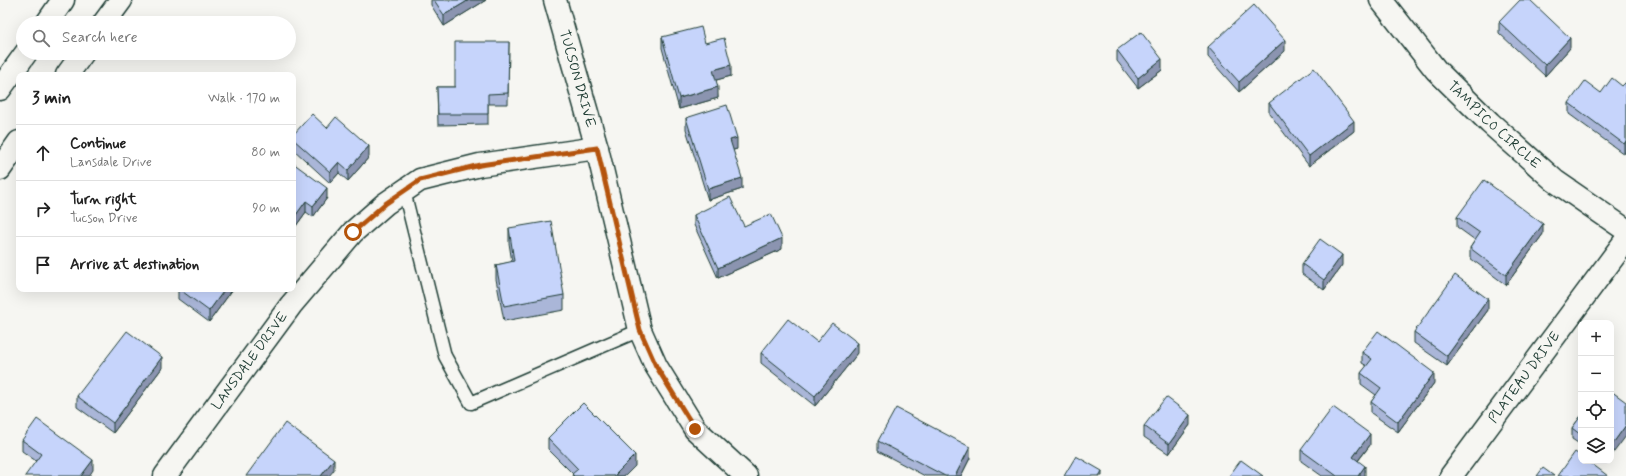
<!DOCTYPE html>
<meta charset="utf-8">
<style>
body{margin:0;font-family:Mynerve,sans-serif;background:#f6f6f6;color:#222}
.controls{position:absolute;right:12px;bottom:12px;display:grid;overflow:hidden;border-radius:8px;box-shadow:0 4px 16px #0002}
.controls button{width:36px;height:36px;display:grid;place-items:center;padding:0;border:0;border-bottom:1px solid #e0e0e0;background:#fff;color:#222;font:20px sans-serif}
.stop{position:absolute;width:12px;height:12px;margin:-9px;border:3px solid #b45309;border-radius:50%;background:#fff}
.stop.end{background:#b45309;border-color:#fff;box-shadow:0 1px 4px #0008}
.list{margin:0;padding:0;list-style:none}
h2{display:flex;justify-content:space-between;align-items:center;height:52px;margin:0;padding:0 16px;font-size:17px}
h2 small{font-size:13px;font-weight:400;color:#767676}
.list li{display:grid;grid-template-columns:26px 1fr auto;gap:12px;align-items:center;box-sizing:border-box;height:56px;padding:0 16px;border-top:1px solid #e0e0e0}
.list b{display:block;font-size:15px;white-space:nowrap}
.list p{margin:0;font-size:13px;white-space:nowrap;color:#767676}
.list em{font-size:13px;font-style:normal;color:#767676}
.icon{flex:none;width:22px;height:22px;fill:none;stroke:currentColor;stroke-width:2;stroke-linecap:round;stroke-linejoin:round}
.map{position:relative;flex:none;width:1626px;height:476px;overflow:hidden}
.search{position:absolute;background:#fff;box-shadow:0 4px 16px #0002;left:16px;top:16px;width:280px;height:44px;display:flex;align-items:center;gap:10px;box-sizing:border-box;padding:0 14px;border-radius:22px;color:#767676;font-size:15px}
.panel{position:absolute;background:#fff;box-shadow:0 4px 16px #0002;left:16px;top:72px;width:280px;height:220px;border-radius:8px}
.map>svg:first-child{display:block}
</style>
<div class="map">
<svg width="1626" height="476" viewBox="0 0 1626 476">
<rect width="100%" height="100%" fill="#f6f6f2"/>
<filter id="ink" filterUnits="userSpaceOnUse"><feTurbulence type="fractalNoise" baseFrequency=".025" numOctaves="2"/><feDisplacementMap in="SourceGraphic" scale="8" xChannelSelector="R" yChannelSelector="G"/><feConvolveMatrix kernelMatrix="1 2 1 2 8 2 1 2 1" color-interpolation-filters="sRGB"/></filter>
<g filter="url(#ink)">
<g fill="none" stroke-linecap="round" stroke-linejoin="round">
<g stroke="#1f3d34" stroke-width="15">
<polyline id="service" points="404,191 445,356 471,403 640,330"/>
</g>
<g stroke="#1f3d34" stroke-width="25">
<g id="minor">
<path id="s1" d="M555 0 597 148 640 330 656 366 695 429 746 476"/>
<path id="s2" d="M1381 0 1436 70 1490 123 1555 181 1626 230"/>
<path id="s3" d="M165 476 291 305 353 232 385 204 420 180 480 165 597 148"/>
<path id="s4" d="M1451 476 1626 240"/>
</g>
</g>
<g stroke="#1f3d34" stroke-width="25">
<g id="secondary">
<polyline points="47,23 63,0"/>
<polyline points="104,23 121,0"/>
<polyline points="67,75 83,53"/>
<polyline points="0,89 26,53"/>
<polyline points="0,169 19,142"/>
</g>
</g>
<use href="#service" stroke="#f6f6f2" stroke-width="12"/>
<use href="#minor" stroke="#f6f6f2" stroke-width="22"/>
<use href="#secondary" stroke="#f6f6f2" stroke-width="22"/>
</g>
<g fill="#aab6d8" stroke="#1f3d34">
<polygon points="431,0 486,0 444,26 431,5"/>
<polygon points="1499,22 1570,48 1545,76 1499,33"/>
<polygon points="662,37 705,43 731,76 716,80 718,98 679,109 662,48"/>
<polygon points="509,42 508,104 488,104 488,124 438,125 437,87 455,87"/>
<polygon points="1208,47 1285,51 1239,92 1208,57"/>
<polygon points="1117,50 1162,70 1138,88 1117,61"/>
<polygon points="1626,82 1626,151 1624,154 1569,114 1569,103 1622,86"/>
<polygon points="1269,103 1354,131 1309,166 1269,113"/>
<polygon points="686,118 737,149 733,150 742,189 708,200 686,129"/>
<polygon points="327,128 369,157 348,181 339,173 330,183 293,149 293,135"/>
<polygon points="293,163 327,198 313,217 306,212 293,230"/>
<polygon points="694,215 744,226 782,249 718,278 694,225"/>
<polygon points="1457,217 1543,234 1506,285 1470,258 1470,248 1475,240 1457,227"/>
<polygon points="509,228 564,295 564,310 504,321 496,279 496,265 512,262 509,243"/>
<polygon points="1302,264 1342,265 1324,290 1302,274"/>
<polygon points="178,289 233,289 209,322 178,299"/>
<polygon points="1488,310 1447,366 1414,343 1414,332"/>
<polygon points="817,342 858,353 815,406 761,363 761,353"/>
<polygon points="1362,352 1434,383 1398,432 1371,413 1371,402 1376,395 1361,384 1361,373 1367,366 1362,363"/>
<polygon points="162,368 113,433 77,407 77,396"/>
<polygon points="1581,416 1581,445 1572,439 1572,428"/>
<polygon points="1190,425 1169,454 1144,437 1144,426"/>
<polygon points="548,438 635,466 625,476 572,476 573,474 548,449"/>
<polygon points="22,440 93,470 36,461 22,451"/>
<polygon points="878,441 970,458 961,476 925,476 878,451"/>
<polygon points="1370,445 1358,461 1365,476 1322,476 1301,461 1301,450"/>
</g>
<g fill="#8b94b0" stroke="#1f3d34">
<polygon points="469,0 486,0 444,26 444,15"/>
<polygon points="1570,38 1570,48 1545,76 1545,65"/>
<polygon points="1285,40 1285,51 1239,92 1239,82"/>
<polygon points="1162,59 1162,70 1138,88 1138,78"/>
<polygon points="731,65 731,76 713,81 713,70"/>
<polygon points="718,87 718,98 679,109 679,98"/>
<polygon points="1354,121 1354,131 1309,166 1309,156"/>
<polygon points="737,138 737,149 730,151 730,140"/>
<polygon points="1626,141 1626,151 1624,154 1624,144"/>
<polygon points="369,146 369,157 348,181 348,170"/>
<polygon points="339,162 339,173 330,183 330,172"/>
<polygon points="742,178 742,189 708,200 708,189"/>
<polygon points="327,188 327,198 313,217 313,206"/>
<polygon points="306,201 306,212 293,230 293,219"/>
<polygon points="1543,224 1543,234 1506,285 1506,275"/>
<polygon points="782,238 782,249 718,278 718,268"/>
<polygon points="1342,255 1342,265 1324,290 1324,280"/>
<polygon points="225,289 233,289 209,322 209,311"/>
<polygon points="1488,299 1488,310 1447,366 1447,356"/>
<polygon points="858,343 858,353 815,406 815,396"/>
<polygon points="162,357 162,368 113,433 113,423"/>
<polygon points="1434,373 1434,383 1398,432 1398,422"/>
<polygon points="1190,415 1190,425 1169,454 1169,444"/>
<polygon points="1626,425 1626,436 1611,456 1611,446"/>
<polygon points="1370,434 1370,445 1353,467 1353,457"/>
<polygon points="970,447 970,458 961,476 955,476"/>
<polygon points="635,455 635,466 625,476 614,476"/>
<polygon points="334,459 334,470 329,476 321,476"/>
<polygon points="93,460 93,470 89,476 81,476"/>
<polygon points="1365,466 1365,476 1358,476"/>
<polygon points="1102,471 1102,476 1099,476"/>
</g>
<g fill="#c6d4fb" stroke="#1f3d34">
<polygon points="434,0 469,0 444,15"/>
<polygon points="1520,0 1530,0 1570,38 1545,65 1499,22"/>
<polygon points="1254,5 1285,40 1239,82 1208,47"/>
<polygon points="701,27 705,43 724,38 731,65 713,70 718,87 679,98 662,37"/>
<polygon points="1141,32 1162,59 1138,78 1117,50"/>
<polygon points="455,42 509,42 508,93 488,94 488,114 438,114 437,87 455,87"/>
<polygon points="1314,68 1354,121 1309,156 1269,103"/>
<polygon points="1612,78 1622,86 1626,82 1626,141 1624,144 1569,103 1585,81 1601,93"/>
<polygon points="727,105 737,138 730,140 742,178 708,189 686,118"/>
<polygon points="312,114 327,128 336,117 369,146 348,170 339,162 330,172 293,139 293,135"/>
<polygon points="293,163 327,188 313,206 306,201 293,219"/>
<polygon points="1484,180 1543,224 1506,275 1470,248 1480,233 1457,217"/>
<polygon points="730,197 744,226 771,214 782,238 718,268 694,215"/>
<polygon points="551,221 564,295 504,306 496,265 514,261 509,228"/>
<polygon points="1320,239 1342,255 1324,280 1302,264"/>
<polygon points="1455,275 1488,299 1447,356 1414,332"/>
<polygon points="179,289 225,289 209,311"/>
<polygon points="788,319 817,342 832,323 858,343 815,396 761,353"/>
<polygon points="127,331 162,357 113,423 77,396"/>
<polygon points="1378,331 1434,373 1398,422 1371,402 1381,388 1361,373 1372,359 1362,352"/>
<polygon points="1611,391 1626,402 1626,425 1611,446"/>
<polygon points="1166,397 1190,415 1169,444 1144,426"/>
<polygon points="583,403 635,455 614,476 574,476 572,474 578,469 548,438"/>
<polygon points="1333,407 1370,434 1353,457 1365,466 1358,476 1337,476 1301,450"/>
<polygon points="896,408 970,447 955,476 945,476 878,441"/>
<polygon points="1581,416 1581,435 1572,428"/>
<polygon points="37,419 93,460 81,476 25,476 41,454 22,440"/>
<polygon points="285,423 334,459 321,476 246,476"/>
<polygon points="1575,452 1581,456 1581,461 1588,461 1608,476 1558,476"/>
<polygon points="1076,456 1102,471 1099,476 1064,476"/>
<polygon points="1241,460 1263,476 1229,476"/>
<polygon points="1543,468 1554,476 1537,476"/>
</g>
</g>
<g fill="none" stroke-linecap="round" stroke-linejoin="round" filter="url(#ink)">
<polyline stroke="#b45309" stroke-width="5" points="353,232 385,204 420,180 480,165 597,148 640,330 656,366 695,429"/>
</g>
<g text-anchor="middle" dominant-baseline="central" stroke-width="3" stroke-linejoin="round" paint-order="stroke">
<g font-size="14" fill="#1f3d34" stroke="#f6f6f2">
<text stroke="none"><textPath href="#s1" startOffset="82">TUCSON DRIVE</textPath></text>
<text stroke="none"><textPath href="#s2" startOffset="169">TAMPICO CIRCLE</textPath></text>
<text stroke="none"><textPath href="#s3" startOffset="143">LANSDALE DRIVE</textPath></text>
<text stroke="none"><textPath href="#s4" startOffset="123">PLATEAU DRIVE</textPath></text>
</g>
</g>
</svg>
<div class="controls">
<button>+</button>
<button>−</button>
<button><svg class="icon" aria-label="locate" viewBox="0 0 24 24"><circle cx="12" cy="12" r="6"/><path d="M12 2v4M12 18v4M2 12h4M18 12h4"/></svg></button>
<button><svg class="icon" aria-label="layers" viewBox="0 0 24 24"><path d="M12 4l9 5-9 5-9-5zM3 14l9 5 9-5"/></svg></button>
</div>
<div class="stop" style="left:353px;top:232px"></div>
<div class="stop end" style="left:695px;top:429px"></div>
<div class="search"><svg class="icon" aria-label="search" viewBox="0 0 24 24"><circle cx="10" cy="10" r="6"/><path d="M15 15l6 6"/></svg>Search here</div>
<section class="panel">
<h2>3 min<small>Walk · 170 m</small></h2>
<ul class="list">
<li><svg class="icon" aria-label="ahead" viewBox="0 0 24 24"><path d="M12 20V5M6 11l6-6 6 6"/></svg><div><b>Continue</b><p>Lansdale Drive</p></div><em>80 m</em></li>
<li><svg class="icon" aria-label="right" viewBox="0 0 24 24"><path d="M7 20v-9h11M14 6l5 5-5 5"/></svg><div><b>Turn right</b><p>Tucson Drive</p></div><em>90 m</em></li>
<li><svg class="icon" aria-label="arrive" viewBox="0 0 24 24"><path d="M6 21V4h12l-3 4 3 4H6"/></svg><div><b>Arrive at destination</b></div></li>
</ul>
</section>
</div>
